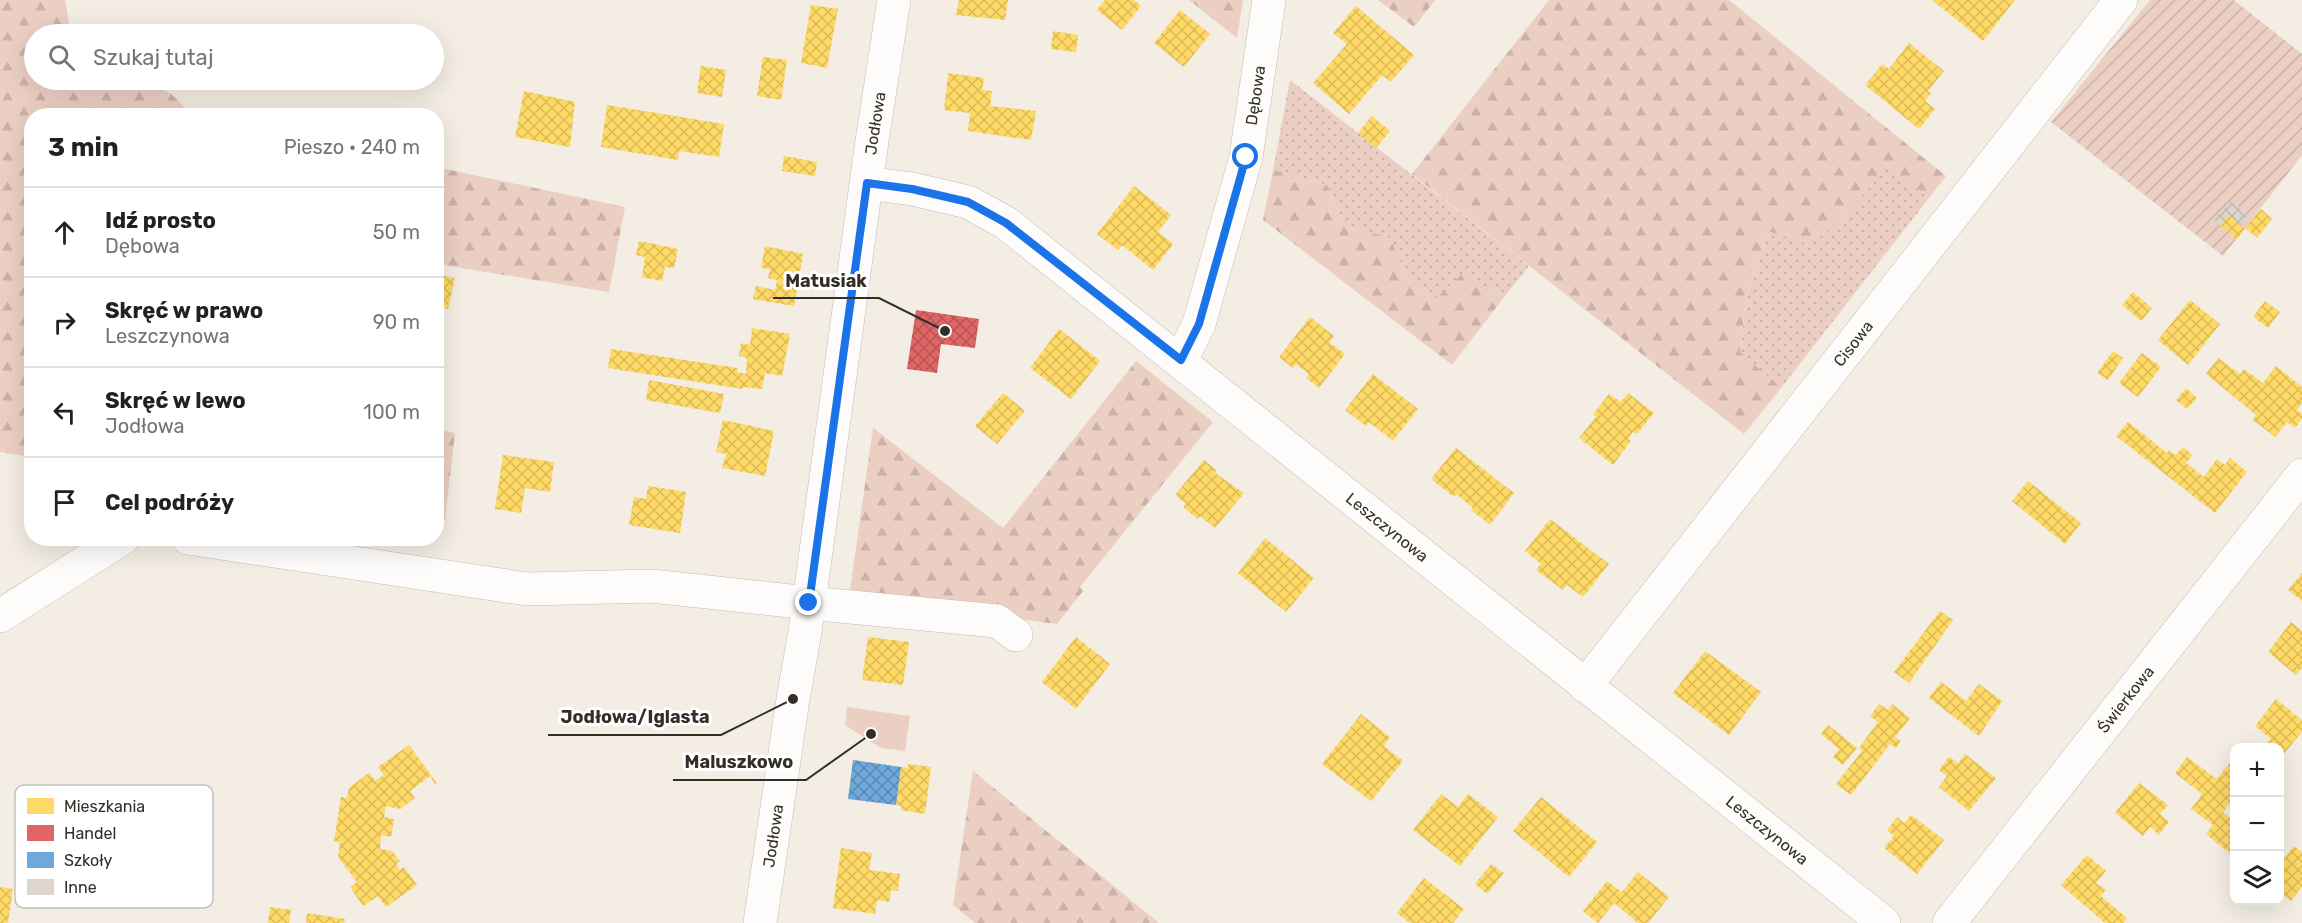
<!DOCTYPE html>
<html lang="pl">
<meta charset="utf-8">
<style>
body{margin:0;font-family:Rubik,sans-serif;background:#f6f6f6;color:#202124}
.controls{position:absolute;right:18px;bottom:18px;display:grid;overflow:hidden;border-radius:12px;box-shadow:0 6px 24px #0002}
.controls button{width:54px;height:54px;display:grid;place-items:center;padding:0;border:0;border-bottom:2px solid #e0e0e0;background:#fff;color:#202124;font:30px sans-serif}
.stop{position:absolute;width:18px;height:18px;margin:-14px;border:4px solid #1a73e8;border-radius:50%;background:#fff}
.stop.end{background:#1a73e8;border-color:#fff;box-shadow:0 2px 6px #0008}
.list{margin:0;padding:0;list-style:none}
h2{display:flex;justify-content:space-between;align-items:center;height:78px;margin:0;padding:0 24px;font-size:26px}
h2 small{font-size:20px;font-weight:400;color:#757577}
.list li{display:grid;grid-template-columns:39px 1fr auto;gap:18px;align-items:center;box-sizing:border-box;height:90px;padding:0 24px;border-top:2px solid #e0e0e0}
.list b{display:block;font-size:22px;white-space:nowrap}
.list p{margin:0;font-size:20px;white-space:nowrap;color:#757577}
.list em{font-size:20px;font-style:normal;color:#757577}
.icon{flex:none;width:33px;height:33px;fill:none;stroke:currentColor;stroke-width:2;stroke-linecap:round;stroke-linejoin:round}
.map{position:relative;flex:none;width:2302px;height:923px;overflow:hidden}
.search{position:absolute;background:#fff;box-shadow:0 6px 24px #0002;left:24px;top:24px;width:420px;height:66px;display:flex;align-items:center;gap:15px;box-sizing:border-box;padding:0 21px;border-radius:33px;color:#757577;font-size:22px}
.panel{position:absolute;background:#fff;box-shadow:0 6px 24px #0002;left:24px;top:108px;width:420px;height:438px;border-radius:24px}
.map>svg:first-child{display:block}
</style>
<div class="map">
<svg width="2302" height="923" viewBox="0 0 2302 923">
<defs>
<pattern id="grass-dots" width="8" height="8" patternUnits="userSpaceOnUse" patternTransform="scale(1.5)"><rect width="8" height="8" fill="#eccfc3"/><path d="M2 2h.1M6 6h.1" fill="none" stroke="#cbb2a8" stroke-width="1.8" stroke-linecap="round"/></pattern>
<pattern id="forest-firs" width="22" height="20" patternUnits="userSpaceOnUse" patternTransform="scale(1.5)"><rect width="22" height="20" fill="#eccfc3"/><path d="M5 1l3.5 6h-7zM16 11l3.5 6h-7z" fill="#cbb2a8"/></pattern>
<pattern id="garden-furrows" width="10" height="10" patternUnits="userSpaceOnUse" patternTransform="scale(1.5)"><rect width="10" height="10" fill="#eccfc3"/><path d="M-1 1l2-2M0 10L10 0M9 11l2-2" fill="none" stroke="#cbb2a8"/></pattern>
<pattern id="homes-cross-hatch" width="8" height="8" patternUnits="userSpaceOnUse" patternTransform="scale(1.5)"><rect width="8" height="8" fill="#ffd966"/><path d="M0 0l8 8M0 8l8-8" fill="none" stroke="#dbbb58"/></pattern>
<pattern id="shops-cross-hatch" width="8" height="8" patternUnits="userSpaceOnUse" patternTransform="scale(1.5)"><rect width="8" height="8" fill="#e06666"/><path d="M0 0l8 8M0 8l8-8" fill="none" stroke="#b65454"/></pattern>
<pattern id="schools-cross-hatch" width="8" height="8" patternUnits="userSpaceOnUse" patternTransform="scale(1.5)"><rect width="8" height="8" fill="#6fa8dc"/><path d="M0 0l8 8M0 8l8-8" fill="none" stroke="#5c89b2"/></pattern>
<pattern id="building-cross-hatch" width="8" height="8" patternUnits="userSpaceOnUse" patternTransform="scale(1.5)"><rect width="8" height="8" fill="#dcd6cf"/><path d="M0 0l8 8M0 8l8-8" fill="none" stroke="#bdb8b2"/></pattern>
</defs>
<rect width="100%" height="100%" fill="#f3ede3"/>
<g fill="url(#grass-dots)">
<polygon points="1290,80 1529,266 1505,296 1461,276 1433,301 1411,283 1389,238 1345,227 1327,185 1273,170"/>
<polygon points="1888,165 1929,198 1781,388 1740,353 1746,297 1768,231 1841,220"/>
</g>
<g fill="url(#forest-firs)">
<polygon points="0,0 65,0 71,34 34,34 34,80 139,80 170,93 192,114 199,115 32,116 31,457 0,452"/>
<polygon points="1189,0 1243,0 1237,38"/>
<polygon points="1378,0 1435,0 1414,27"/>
<polygon points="1549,0 1729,0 1946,176 1929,198 1888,166 1841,220 1810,245 1768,231 1746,297 1740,352 1781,388 1744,434 1412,174"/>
<polygon points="436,167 625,207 609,292 437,264"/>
<polygon points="1273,170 1327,185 1345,227 1389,237 1411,283 1433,301 1461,275 1505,296 1452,365 1263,220"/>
<polygon points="1136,361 1213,422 1080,587 1083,591 1057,624 849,597 873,428 1003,528"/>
<polygon points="437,429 455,433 445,520 437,519"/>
<polygon points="973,771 1159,923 975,923 953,905"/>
</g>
<polygon fill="#eccfc3" points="847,707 910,716 905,751 881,748 845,725"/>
<polygon fill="url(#garden-furrows)" points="2150,0 2234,0 2302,54 2302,155 2223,256 2051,122"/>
<g fill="url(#homes-cross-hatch)">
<polygon points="959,0 1008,0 1005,20 956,15"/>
<polygon points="1105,0 1134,0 1141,6 1122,30 1097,10"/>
<polygon points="1932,0 2015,0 1983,41"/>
<polygon points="811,5 838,9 827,68 801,63"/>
<polygon points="1356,6 1414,55 1391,82 1382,75 1349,114 1313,83 1347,44 1333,33"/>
<polygon points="1180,10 1210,34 1184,67 1154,43"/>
<polygon points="1053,31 1078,35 1076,52 1051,49"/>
<polygon points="1909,43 1944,71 1928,91 1931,94 1925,101 1935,109 1919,129 1865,85 1882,64 1889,69"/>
<polygon points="763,57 787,60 781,100 757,96"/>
<polygon points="701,66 726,70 722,97 697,93"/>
<polygon points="948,73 984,78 982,90 992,91 990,106 1036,111 1031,140 968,131 970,113 944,110"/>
<polygon points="524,91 575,102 570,147 515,137"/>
<polygon points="607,105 724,124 719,157 679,151 678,160 601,147"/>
<polygon points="1372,116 1390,131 1376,148 1358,133"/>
<polygon points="784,156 817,162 815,176 782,171"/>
<polygon points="1134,186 1171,215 1158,232 1173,244 1153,270 1122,245 1118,250 1097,234"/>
<polygon points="2261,209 2272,219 2257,238 2245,228"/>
<polygon points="2229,215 2245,229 2237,239 2220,225"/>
<polygon points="639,241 678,249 674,268 665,267 662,281 642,277 645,257 636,255"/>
<polygon points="765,246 803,254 794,306 753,299 756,286 775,290 777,280 768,278 770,269 761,268"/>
<polygon points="436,274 455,278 448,309 436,306"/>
<polygon points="2133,292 2152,308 2141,321 2122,305"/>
<polygon points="2190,300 2220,324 2188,365 2158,340"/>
<polygon points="2265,301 2280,312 2268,328 2253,317"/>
<polygon points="1310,317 1334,336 1329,342 1345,354 1319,388 1306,378 1309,374 1296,364 1293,368 1279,357"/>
<polygon points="752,328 790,334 782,376 765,373 762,389 744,387 743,389 608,368 611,349 738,368 737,372 746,374 747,358 739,356 741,343 750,345"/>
<polygon points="1059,329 1100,361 1071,399 1030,368"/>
<polygon points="2113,351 2123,358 2108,380 2097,373"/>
<polygon points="2142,353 2161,367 2138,397 2119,383"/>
<polygon points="2218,358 2240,374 2244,369 2263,383 2276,366 2302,387 2302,403 2297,410 2302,414 2302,419 2295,428 2287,422 2275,437 2253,420 2256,415 2206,374"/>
<polygon points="1373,374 1418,409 1393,441 1369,422 1366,426 1345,410"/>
<polygon points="649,380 724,394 720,413 646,400"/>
<polygon points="2186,388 2197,398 2187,409 2176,400"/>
<polygon points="1003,393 1025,411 997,444 975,426"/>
<polygon points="1628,393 1654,413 1637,434 1633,432 1628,439 1631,441 1613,465 1579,438 1596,417 1593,414 1609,394 1621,402"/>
<polygon points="723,420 774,431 765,476 722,468 726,454 716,452"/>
<polygon points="2128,422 2167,453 2169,450 2176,455 2183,447 2193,455 2186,463 2204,477 2217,459 2225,465 2230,458 2247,472 2215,513 2116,436"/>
<polygon points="1456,448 1514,493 1490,525 1471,510 1473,508 1456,494 1454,497 1431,479"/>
<polygon points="503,455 554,462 550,492 525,488 521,513 495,509"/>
<polygon points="1204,460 1216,470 1215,473 1244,493 1215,528 1200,516 1198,519 1183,507 1186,504 1175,495"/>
<polygon points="2028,481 2081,523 2065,544 2012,501"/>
<polygon points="648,486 686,492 680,533 629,525 634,497 646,499"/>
<polygon points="1550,519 1609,564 1583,597 1567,585 1563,590 1536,570 1541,564 1525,551"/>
<polygon points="1265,538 1314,578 1286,612 1238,573"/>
<polygon points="2302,573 2302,601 2288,590"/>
<polygon points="1940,611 1953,620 1909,683 1894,672"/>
<polygon points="2291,622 2302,631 2302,668 2296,675 2268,652"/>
<polygon points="868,637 909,642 903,685 862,680"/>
<polygon points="1076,637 1110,664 1076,709 1042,682"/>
<polygon points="1705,651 1761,692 1729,735 1673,693"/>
<polygon points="1941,682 1966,701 1979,684 2002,701 1979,736 1929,698"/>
<polygon points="2276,699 2302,720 2302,732 2282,756 2280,754 2280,747 2272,747 2267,743 2271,739 2255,726"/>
<polygon points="1879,704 1888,710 1892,704 1910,718 1895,737 1901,741 1896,748 1890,744 1851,795 1836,784 1862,751 1859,748 1878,722 1870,716"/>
<polygon points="1361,714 1390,737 1384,746 1403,761 1371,801 1322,764"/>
<polygon points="1828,725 1857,748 1843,765 1833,757 1839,749 1821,734"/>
<polygon points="409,745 437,783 435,784 430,776 410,791 415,798 400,809 386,806 384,817 394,819 391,837 381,835 380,849 392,851 400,861 396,864 400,870 404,867 417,885 386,907 378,896 363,906 350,887 357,882 338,857 340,842 334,841 341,797 347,798 349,788 369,773 375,781 384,775 378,767"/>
<polygon points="1965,754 1996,778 1969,811 1939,787 1947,776 1939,770 1949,757 1958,763"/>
<polygon points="2187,757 2217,779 2232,760 2234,762 2234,798 2223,812 2234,821 2234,857 2206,834 2213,825 2191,809 2202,794 2175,773"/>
<polygon points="908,764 931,767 925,814 901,810 901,806 896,805 901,767 908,768"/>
<polygon points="2139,783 2168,805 2160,814 2169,822 2159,835 2150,827 2143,836 2115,813"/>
<polygon points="1441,794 1458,807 1468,794 1498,817 1460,866 1413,830"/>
<polygon points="1541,797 1597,842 1569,877 1513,831"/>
<polygon points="1911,815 1944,840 1917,874 1884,848 1894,836 1887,830 1897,817 1904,823"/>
<polygon points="2294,846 2302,852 2302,887 2291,901 2280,892 2280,857 2283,860"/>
<polygon points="841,848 872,853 869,870 900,874 898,891 891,890 889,902 877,900 875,914 833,908"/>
<polygon points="2087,855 2106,871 2096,883 2106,890 2101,896 2127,918 2123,923 2105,923 2061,885"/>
<polygon points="1491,864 1504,873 1487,894 1475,884"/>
<polygon points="1638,872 1669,897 1648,923 1638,923 1614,903 1598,923 1583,911 1607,881 1622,892"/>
<polygon points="1424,878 1464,909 1453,923 1410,923 1397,913"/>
<polygon points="0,887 13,889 8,923 0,923"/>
<polygon points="270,907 291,910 289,923 268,923"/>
<polygon points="307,913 345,919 344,923 306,923"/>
</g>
<polygon fill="url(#shops-cross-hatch)" points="916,310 979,319 975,348 941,344 937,373 907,369"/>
<polygon fill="url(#schools-cross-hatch)" points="853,760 901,767 896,805 848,799"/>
<polygon fill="url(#building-cross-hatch)" points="2231,201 2248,215 2240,225 2229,215 2220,225 2214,220"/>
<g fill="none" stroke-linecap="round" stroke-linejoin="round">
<g stroke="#c2bdb5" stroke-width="34">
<g id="minor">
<path id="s1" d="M867 183 912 189 968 202 1006 223 1884 923"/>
<path id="s2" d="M1181 360 1199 324 1246 157 1269 0"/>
<polyline points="188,538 527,589 652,586 809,603 997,621 1016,635"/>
<polyline points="0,616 123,538"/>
<path id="s3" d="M1585 686 2121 0"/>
<path id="s4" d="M760 923 793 699 805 632 872 141 894 0"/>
<path id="s5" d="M1949 923 2302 475"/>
</g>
</g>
<use href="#minor" stroke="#fdfcfb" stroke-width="33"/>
</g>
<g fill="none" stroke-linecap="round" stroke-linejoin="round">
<polyline stroke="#1a73e8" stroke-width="8" points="809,603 867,183 912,189 968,202 1006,223 1181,360 1199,324 1246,157"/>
</g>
<g text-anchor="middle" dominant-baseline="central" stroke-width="6" stroke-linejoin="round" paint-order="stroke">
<g font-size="16" fill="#332f28" stroke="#fff">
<text stroke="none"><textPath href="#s2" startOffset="276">Dębowa</textPath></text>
<text stroke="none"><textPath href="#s4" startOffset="808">Jodłowa</textPath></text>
<text stroke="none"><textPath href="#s3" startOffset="435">Cisowa</textPath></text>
<text stroke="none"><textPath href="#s1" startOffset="634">Leszczynowa</textPath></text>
<text stroke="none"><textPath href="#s5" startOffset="285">Świerkowa</textPath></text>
<text stroke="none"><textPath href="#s1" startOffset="1120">Leszczynowa</textPath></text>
<text stroke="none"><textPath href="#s4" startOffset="88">Jodłowa</textPath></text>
</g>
</g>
<rect x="15" y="785" width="198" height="123" rx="9" fill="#fff" stroke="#c2c1be" stroke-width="1.5"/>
<rect x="27" y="798" width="27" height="16" fill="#ffd966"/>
<rect x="27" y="825" width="27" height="16" fill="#e06666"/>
<rect x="27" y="852" width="27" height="16" fill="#6fa8dc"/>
<rect x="27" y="879" width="27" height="16" fill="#dcd6cf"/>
<g font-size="16" fill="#332f28">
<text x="64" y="812">Mieszkania</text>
<text x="64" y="839">Handel</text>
<text x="64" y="866">Szkoły</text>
<text x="64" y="893">Inne</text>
</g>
<path fill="none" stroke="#332f28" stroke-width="2" d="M945 331L879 298H773M793 699L721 735H548M871 734L806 780H673"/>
<g fill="#332f28" stroke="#fff" stroke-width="2">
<circle cx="945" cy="331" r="6"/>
<circle cx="793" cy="699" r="6"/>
<circle cx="871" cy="734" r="6"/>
</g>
<g font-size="18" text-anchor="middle" font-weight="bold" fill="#332f28" stroke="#fff" stroke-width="6" stroke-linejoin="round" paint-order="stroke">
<text x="826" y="287">Matusiak</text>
<text x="635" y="723">Jodłowa/Iglasta</text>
<text x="739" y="768">Maluszkowo</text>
</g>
</svg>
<div class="controls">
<button>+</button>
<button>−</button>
<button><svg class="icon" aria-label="layers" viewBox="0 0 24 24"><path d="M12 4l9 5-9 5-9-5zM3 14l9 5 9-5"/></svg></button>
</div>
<div class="stop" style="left:1246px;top:157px"></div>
<div class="stop end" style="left:809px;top:603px"></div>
<div class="search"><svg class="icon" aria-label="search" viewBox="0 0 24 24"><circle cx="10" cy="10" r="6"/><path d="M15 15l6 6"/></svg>Szukaj tutaj</div>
<section class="panel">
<h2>3 min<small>Pieszo · 240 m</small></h2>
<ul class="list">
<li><svg class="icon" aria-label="ahead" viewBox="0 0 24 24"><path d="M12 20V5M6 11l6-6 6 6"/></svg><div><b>Idź prosto</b><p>Dębowa</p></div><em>50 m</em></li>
<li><svg class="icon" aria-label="right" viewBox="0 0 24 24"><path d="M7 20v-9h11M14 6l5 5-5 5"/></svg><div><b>Skręć w prawo</b><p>Leszczynowa</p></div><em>90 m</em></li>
<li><svg class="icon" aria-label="left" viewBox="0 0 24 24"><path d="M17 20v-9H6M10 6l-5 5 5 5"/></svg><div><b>Skręć w lewo</b><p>Jodłowa</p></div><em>100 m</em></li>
<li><svg class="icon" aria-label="arrive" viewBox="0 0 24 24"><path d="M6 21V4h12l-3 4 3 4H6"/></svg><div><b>Cel podróży</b></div></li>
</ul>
</section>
</div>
